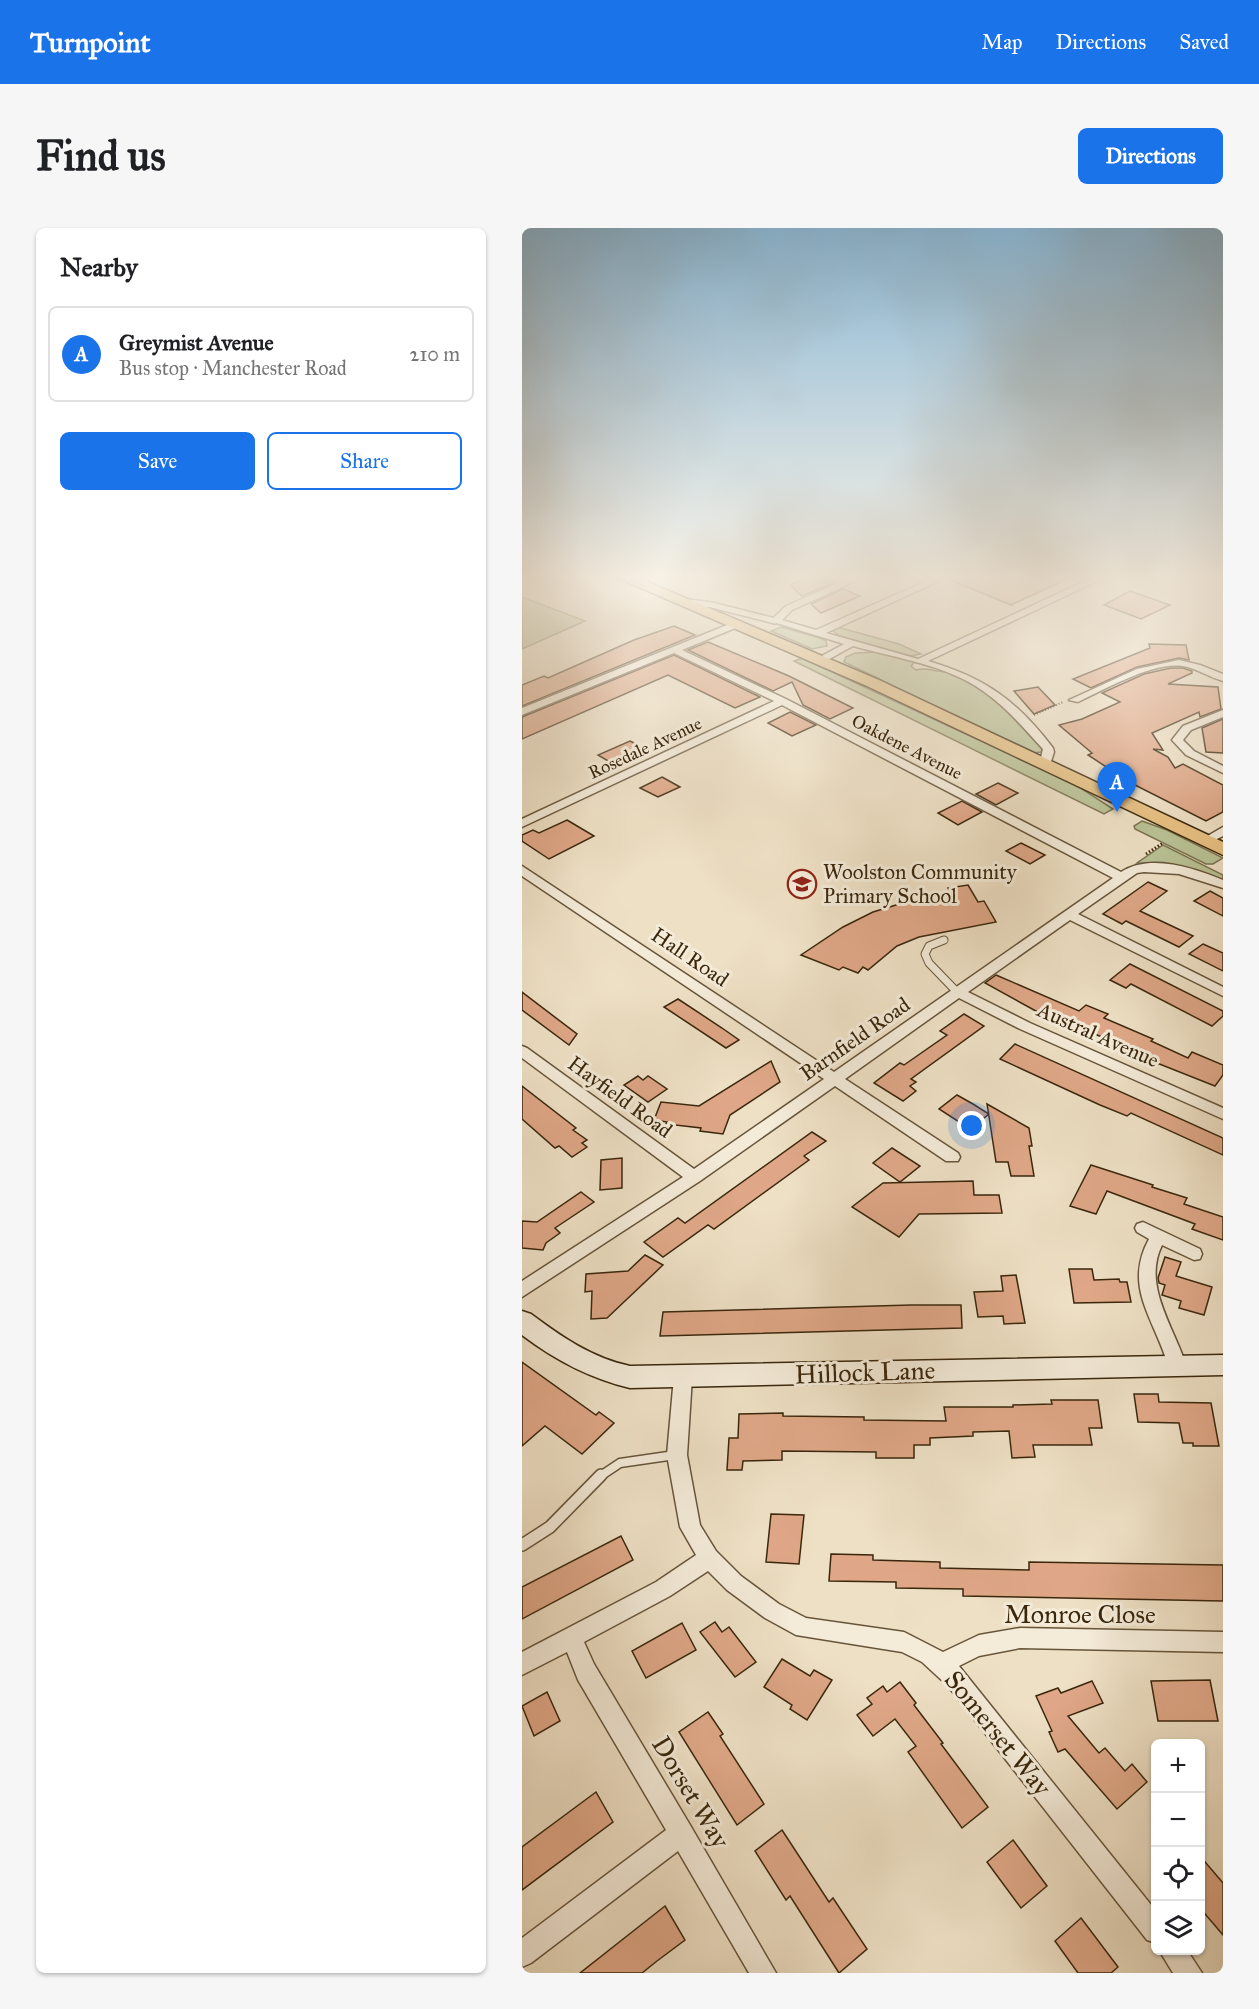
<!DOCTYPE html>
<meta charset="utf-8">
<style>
body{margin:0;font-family:"IM FELL Great Primer",serif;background:#f6f6f6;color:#202124}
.controls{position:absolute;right:18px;bottom:18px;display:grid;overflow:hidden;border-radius:9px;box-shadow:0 2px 4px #0004}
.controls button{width:54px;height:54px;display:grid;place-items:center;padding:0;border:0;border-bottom:2px solid #e0e0e0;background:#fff;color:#202124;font:30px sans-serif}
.you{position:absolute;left:450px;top:898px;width:21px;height:21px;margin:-15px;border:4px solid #fff;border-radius:50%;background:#1a73e8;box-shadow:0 0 0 9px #1a73e833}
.badge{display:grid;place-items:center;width:39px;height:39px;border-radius:50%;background:#1a73e8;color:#fff;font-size:20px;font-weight:700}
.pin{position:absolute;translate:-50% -50px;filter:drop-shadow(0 2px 3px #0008)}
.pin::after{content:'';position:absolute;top:32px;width:21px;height:18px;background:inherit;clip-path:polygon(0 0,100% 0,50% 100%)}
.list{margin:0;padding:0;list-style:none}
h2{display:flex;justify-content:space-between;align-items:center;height:78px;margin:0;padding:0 24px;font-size:26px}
h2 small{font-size:20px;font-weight:400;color:#757577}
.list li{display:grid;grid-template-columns:39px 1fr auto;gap:18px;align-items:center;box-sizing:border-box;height:96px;margin:0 12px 12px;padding:0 12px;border:2px solid #e0e0e0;border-radius:9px}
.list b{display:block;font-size:22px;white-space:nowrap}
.list p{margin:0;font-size:20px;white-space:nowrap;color:#757577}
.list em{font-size:20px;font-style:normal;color:#757577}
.actions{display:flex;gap:12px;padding:18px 24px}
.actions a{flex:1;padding:14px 0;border:2px solid #1a73e8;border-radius:9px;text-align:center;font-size:21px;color:#1a73e8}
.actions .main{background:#1a73e8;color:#fff}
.icon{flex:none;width:33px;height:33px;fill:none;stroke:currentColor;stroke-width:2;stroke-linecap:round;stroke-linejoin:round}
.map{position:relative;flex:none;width:701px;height:1745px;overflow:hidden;border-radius:9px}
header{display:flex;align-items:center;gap:36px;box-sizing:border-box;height:84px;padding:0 30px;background:#1a73e8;color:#fff}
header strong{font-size:28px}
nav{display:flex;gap:33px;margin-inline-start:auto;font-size:21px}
.intro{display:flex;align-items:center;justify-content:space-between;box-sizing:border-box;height:144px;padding:0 36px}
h1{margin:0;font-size:42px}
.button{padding:15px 27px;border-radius:9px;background:#1a73e8;color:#fff;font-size:21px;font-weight:700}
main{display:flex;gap:36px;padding:0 36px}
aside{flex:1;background:#fff;border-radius:9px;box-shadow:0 2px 4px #0004}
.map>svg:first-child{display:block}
</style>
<header>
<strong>Turnpoint</strong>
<nav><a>Map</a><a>Directions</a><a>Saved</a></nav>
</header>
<div class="intro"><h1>Find us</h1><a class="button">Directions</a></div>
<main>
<aside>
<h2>Nearby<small></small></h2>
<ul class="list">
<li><span class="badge">A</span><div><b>Greymist Avenue</b><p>Bus stop · Manchester Road</p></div><em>210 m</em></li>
</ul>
<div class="actions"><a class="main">Save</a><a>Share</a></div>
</aside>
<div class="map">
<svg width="701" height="1745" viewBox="0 0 701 1745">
<rect width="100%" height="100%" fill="#eee0c5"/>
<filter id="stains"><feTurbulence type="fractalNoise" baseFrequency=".00333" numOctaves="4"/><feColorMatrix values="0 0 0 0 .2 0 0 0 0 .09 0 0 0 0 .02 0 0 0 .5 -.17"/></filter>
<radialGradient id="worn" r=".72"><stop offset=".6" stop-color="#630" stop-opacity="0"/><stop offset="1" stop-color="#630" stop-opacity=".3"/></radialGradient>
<g fill="#b9c295" stroke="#7a7450" stroke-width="1.5">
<polygon points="0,369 63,393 0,421"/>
<polygon points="259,399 298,410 304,413 305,418 290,421 249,403"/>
<polygon points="315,399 377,416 399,426 388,428 318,408 311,403"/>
<path d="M357 424 393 434 389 438 394 442C403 439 407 442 416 443 461 446 491 492 520 521L519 524 510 525 322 434 324 429 333 425Z"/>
<polygon points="280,430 554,557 591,581 582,586 272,433"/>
<polygon points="620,593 645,602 701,630 691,636 684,636 613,601 612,598"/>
<polygon points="641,617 701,647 701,653 643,637 615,635"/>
</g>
<g fill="#dfa787" stroke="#3a270c" stroke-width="1.5">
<polygon points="432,347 554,347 489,377 426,351"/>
<polygon points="289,349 308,356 280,368 268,357"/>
<polygon points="321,361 338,368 299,385 289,376"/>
<polygon points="608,363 648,377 619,391 582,377"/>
<polygon points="152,398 173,407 0,478 0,457 22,448 26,450 112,412"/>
<polygon points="186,414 267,448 331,480 308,491 281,477 270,454 251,463 166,422"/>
<polygon points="627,416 664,417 667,432 657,430 615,439 569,460 551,451 628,420"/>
<polygon points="152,427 238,469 213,480 146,447 0,511 0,489"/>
<polygon points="649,440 661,440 670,443 670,445 646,456 696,459 699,481 678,489 677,484 630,505 641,522 631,521 646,529 653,540 661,536 701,557 701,584 684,593 609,555 566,527 570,525 537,497 560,491 598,474 580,465 622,446"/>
<polygon points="516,459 533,477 512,486 492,463"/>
<polygon points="268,484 294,497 270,508 246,495"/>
<polygon points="701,491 701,525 684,524 680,500"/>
<polygon points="108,513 125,522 93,537 76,527"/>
<polygon points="140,549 158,559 136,569 118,560"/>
<polygon points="476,555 496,565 474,577 454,566"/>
<polygon points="440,573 460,584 436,597 416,585"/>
<polygon points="45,592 72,608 27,631 0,613 0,607 11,602 17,605"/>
<polygon points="499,615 523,627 508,636 484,623"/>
<polygon points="626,654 645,663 618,683 671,708 657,719 604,693 600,696 581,686"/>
<polygon points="446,657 456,674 462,673 474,694 397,709 375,718 346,742 341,739 336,745 321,739 317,742 279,727 321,699 351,684 384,674 429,665 426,660"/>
<polygon points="688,663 701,670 701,688 672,673"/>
<polygon points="681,716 701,725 701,743 667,726"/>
<polygon points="608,736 701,783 701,788 690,798 609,756 604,760 588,752"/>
<polygon points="474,747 557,783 564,777 586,786 582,790 631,811 629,813 666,830 670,824 701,837 701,847 693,858 607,824 609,822 555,798 552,801 523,788 463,755"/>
<polygon points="0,764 55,806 47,817 0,782"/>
<polygon points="156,771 200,800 217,812 204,820 142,779"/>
<polygon points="442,786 462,798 389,851 394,854 388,858 394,863 381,873 352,855 378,835 382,837 425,807 418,803"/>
<polygon points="493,816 701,910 701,927 609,885 605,888 578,877 478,831"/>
<polygon points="249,833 258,854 208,887 201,906 178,903 179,900 144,896 145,894 132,892 139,874 177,878"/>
<polygon points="116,848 121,852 126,848 145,861 126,874 102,857"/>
<polygon points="0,858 54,900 51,902 65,912 60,915 65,919 50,929 37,918 33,920 0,891"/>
<polygon points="435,867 451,876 467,886 448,901 417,881"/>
<polygon points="465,876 507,900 510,918 507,918 512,948 489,948 486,934 474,934"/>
<polygon points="290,904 304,913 282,928 287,932 192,1001 186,997 141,1029 122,1014 156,990 163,995"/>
<polygon points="370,920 398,938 378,954 351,935"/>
<polygon points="100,930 100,960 78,962 79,932"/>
<polygon points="569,937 631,957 630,959 665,970 662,976 701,989 701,1012 670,1001 673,996 585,963 574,986 548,978"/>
<polygon points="451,953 452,967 477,967 480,985 397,986 377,1009 330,979 361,955"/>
<polygon points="59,964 72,974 33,1000 38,1005 24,1015 21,1022 0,1020 0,993 15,994"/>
<polygon points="123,1027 141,1037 85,1090 69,1091 70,1063 63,1064 64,1046 106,1043"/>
<polygon points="643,1029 659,1034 654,1048 690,1059 682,1087 657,1080 659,1073 640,1067 643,1057 637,1055 636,1050"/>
<polygon points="547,1041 570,1041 572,1052 597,1051 598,1054 605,1054 609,1074 552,1075"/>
<polygon points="494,1047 503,1095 482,1096 481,1088 456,1089 452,1064 481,1063 479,1048"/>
<polygon points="389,1077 439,1077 440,1100 138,1108 141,1084"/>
<polygon points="0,1134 74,1187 77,1184 92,1195 60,1226 23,1198 0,1218"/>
<polygon points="612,1166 636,1166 637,1174 689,1175 697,1218 671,1218 671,1215 661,1215 657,1195 616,1194"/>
<polygon points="529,1172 576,1172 580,1200 567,1200 570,1217 511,1217 513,1229 490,1230 487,1203 451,1204 451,1208 408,1210 408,1217 392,1217 392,1230 354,1230 354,1224 260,1223 260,1232 221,1233 220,1242 205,1242 207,1210 216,1210 217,1186 261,1185 261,1188 342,1189 342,1192 424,1193 422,1179 491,1179 491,1177 530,1176"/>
<polygon points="249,1286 282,1287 277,1336 244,1334"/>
<polygon points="99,1308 111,1332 0,1391 0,1359"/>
<polygon points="309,1326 351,1327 351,1332 418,1334 418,1340 462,1341 507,1342 507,1334 701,1337 701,1373 441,1368 441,1361 374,1360 374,1354 307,1353"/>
<polygon points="193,1394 200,1404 207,1399 234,1434 213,1449 178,1404"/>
<polygon points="160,1395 174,1422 124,1450 110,1423"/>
<polygon points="260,1431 288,1448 292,1442 310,1452 285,1492 268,1481 270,1477 242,1459"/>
<polygon points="688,1452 696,1493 636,1493 629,1453"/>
<polygon points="570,1453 581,1475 546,1488 577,1525 583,1520 603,1543 610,1536 625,1554 595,1581 543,1521 536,1524 527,1504 530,1503 514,1468 536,1460 539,1465"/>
<polygon points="378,1454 394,1475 392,1477 421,1515 419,1516 466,1579 440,1600 386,1524 394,1518 373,1491 351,1508 335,1487 350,1476 345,1470 361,1458 365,1464"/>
<polygon points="25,1464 38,1493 12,1508 0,1478"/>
<polygon points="186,1484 201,1506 198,1508 242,1576 215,1597 157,1504"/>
<polygon points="74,1564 91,1594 0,1662 0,1619"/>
<polygon points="260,1602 307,1674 311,1670 345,1721 317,1745 268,1668 264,1672 233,1623"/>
<polygon points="491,1612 525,1658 499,1680 465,1634"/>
<polygon points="678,1628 701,1655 701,1707 678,1680"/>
<polygon points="143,1678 163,1712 135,1733 120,1745 58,1745"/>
<polygon points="559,1690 596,1739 589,1745 556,1745 533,1713"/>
</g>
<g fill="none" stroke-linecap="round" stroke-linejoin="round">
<g stroke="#67553a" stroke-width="8">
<polyline id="lane-far3" points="167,374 190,377 253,393"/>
</g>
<g stroke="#67553a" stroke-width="9">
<polyline id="lane-far2" points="422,712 407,718 403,726 407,735 435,764"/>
</g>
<g stroke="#67553a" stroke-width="11">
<polyline id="lane-far1" points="77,1249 98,1235 153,1227"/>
</g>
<g stroke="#67553a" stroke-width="14">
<polyline id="lane" points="0,1317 28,1299 79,1247"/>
</g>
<g stroke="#67553a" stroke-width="3">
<g id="street">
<polygon points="121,347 131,347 119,357 113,357 113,353"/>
<path d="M293 347H307L324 352 335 347H347L270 382 260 392 294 402 418 347H430L304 405 396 431 576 347H588L406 433C464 450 495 473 531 520L532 524 527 540H519L517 538 521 521C502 500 484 479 461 463 425 437 374 430 331 418L302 434H296V430L322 416 248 393 264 378 316 355Z"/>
<path d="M215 393 218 394V398L160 422 264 471 599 644C628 625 672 640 701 652V660L657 646 622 644 615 645 556 686 701 759V768L548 692 446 764 508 795 701 880V891L498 801 437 770 323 851 436 925 438 929 436 933H424L313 858 178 953 0 1069V1053L161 949 0 830V818L5 820 172 941 302 851 0 648V638L312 844 591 650 260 477 0 599V591L252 473 152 425 0 487V480Z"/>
<path d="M657 432 678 437 701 446V453C687 449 676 441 661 438 630 434 584 461 556 474L547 472 615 441Z"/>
<polygon points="701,482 701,489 669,502 661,512 672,523 701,538 701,545 664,527 650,512 661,498"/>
<polygon points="701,599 701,608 683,617 677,613"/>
<path d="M621 994 678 1021 680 1026 678 1031 672 1032 640 1017C620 1057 652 1099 664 1137L661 1142 655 1144 649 1142 646 1137C632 1090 601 1059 627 1011L615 1004 613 1000 615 996Z"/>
<polygon points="161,1141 167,1144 170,1149 165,1227 178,1297 194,1323 219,1348 257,1376 284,1390 382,1404 421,1424 457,1407 498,1400 701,1404 701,1424 498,1420 457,1428 437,1438 634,1683 634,1715 625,1712 426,1458 400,1434 380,1424 274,1407 243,1390 205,1362 186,1343 148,1368 62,1414 72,1436 168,1597 254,1745 227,1745 156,1623 9,1735 0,1739 0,1710 144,1602 56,1452 45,1424 0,1447 0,1424 134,1354 174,1327 158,1299 145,1227 152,1149 155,1144"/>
<polygon points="637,1722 665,1722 680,1745 651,1745"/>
</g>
</g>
<g stroke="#3a270c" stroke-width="3">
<path id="secondary" d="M0 1083 9 1086C40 1109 70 1130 108 1138L701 1127V1147L108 1160C67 1150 33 1132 0 1107Z"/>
</g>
<g stroke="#3a270c" stroke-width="3">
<polygon id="primary" points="89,347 109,347 357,452 701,614 701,627 345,458"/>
</g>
<polyline stroke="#3a270c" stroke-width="2" stroke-dasharray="1 2" stroke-linecap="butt" points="512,487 541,474"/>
<polyline stroke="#3a270c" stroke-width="3" stroke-dasharray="1.5 2" stroke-linecap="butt" points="624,626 641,615"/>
<use href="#lane-far3" stroke="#f4ebd9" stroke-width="5"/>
<use href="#lane-far2" stroke="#f4ebd9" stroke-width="7"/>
<use href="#lane-far1" stroke="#f4ebd9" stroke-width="8"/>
<use href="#lane" stroke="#f4ebd9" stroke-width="11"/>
<use href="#street" fill="#f4ebd9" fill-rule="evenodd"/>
<use href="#secondary" fill="#f4ebd9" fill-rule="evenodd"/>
<use href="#primary" fill="#e7c082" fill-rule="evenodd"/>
</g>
<linearGradient id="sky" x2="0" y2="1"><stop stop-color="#89b7d6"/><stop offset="0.59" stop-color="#f7f1e5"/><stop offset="1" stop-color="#f7f1e5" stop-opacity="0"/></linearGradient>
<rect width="701" height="592" fill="url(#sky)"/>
<defs>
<g id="school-ring" transform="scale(1.5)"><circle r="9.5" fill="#f4ebd9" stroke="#8f2418" stroke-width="1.5"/><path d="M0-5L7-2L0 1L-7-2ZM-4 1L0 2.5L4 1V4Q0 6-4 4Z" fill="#8f2418"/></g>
</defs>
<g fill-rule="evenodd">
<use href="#school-ring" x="280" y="656"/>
</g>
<g text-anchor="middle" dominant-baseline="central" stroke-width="6" stroke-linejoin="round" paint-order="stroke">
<g font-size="18" fill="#3a270c" stroke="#f4ebd9">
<text transform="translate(385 519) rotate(27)">Oakdene Avenue</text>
<text transform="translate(123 520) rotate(-25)">Rosedale Avenue</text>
</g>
<g font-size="21" fill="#3a270c" stroke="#f4ebd9" text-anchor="start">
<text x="301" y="644">Woolston Community<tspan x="301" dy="24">Primary School</tspan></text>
</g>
<g font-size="21" fill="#3a270c" stroke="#f4ebd9">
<text transform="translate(168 729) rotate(34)">Hall Road</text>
<text transform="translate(576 807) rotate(24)">Austral Avenue</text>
<text transform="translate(333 811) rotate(-35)">Barnfield Road</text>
<text transform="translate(98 869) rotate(36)">Hayfield Road</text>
</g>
<g font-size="26" fill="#3a270c" stroke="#f4ebd9">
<text transform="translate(343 1144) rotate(-2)">Hillock Lane</text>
<text x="558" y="1386">Monroe Close</text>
<text transform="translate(476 1505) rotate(51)">Somerset Way</text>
<text transform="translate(169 1564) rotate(59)">Dorset Way</text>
</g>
</g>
<rect width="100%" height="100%" filter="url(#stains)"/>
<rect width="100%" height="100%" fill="url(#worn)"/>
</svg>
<div class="controls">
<button>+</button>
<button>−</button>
<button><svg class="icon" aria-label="locate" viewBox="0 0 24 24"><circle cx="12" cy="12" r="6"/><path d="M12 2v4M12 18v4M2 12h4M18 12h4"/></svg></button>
<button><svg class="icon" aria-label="layers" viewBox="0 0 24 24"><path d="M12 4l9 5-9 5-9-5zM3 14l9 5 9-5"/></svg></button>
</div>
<div class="you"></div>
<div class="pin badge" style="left:595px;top:584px">A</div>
</div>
</main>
